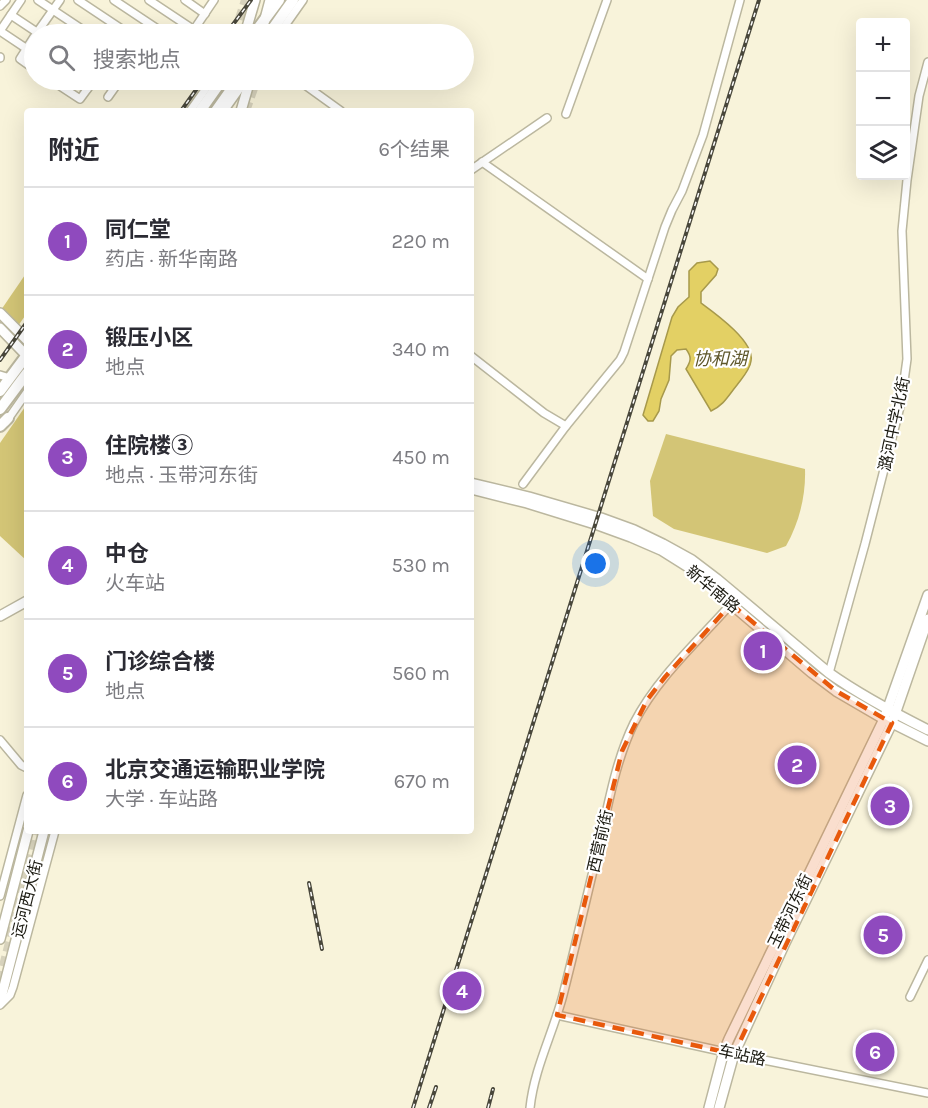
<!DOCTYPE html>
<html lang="zh">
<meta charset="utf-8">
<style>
body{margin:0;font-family:Karla,"Noto Sans SC",sans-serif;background:#f2f2f3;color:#2b2b33}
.controls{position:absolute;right:18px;top:18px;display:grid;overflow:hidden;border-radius:6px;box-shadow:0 6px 24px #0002}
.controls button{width:54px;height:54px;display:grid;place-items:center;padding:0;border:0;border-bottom:2px solid #e1e1e2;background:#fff;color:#2b2b33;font:30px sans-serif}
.you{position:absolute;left:596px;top:564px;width:21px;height:21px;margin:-15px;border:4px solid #fff;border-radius:50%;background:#1a73e8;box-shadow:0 0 0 9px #1a73e833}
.badge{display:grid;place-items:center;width:39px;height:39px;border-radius:50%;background:#8f4abe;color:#fff;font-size:20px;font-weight:700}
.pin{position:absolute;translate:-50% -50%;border:3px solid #fff;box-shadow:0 2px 6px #0006}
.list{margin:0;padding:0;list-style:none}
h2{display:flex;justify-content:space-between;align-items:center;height:78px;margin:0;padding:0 24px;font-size:26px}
h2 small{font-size:20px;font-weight:400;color:#7c7c81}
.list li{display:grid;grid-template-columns:39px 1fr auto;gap:18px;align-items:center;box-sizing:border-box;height:108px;padding:0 24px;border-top:2px solid #e1e1e2}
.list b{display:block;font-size:22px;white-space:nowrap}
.list p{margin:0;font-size:20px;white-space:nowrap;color:#7c7c81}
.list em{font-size:20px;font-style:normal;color:#7c7c81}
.icon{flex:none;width:33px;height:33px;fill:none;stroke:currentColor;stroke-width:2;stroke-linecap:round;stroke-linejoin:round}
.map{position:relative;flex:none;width:928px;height:1108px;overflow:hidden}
.search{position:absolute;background:#fff;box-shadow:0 6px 24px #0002;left:24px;top:24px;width:450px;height:66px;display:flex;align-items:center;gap:15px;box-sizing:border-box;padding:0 21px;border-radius:33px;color:#7c7c81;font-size:22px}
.panel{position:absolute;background:#fff;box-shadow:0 6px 24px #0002;left:24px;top:108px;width:450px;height:726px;border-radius:6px}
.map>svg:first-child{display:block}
</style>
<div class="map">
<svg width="928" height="1108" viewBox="0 0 928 1108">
<rect width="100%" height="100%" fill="#f8f3da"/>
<g fill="#d3c576">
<polygon points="27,272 27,313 18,326 1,310"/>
<polygon points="27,404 27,561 0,536 0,443"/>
<path d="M666 434 805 469C806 496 799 523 786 546L767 553 674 529 653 516 650 481Z"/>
</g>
<path fill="#e3d064" stroke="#a7994b" stroke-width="1.5" d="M710 261 718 269 716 275 701 292V303C716 314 755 342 751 361 750 370 742 378 737 385 728 396 724 405 711 411L686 369C691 361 692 357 686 349L677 350 671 356 669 380 661 399 659 411 653 421H648L643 415 646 405 672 317 678 307 689 297V271L697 263Z"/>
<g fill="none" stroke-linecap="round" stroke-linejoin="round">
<g stroke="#d7d2bc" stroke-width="10" stroke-dasharray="10 5" stroke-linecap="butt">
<polyline points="279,17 285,0"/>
<polyline points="235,34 246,0"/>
<polyline points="245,111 256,80"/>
<polyline points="0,981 39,831"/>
</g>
<g stroke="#bbb79f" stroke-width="10">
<g id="minor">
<polyline points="38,0 89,34"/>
<polyline points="78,0 129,34"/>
<polyline points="114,0 165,34"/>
<polyline points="149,0 194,30"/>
<polyline points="185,0 205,14"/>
<polyline points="0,6 6,0"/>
<polyline points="11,15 38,33"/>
<polyline points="0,31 21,0"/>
<polyline points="0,31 27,49"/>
<polyline points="36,34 60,0"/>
<polyline points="191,34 214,0"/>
<polyline points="279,34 303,0"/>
<polyline points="34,37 20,59 34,69"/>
<polyline points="0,57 0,58"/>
<polyline points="51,80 80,99 94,80"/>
<polyline points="73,80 87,89"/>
<polyline points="155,80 159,82 161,80"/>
<polyline points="298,80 341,111"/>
<polyline points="108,97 120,80"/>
<polyline points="190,111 212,80"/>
<polyline points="224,111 246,80"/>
<polyline points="566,114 607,0"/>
<polyline points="482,162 648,279"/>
<polyline points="471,170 547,118"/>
<polyline points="471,356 544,413 566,426"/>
<polyline points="0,375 10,378"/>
<polyline points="6,422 27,392"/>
<polyline points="523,484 566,426 620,360 624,352 665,227 672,210 682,191 703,135 740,0"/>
<polyline points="829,673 865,544 901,403 907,359 902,231 907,180 919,96 928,62"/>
<polyline points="0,740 21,765 27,768"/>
<polyline points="0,896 27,795"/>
<polyline points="910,997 928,960"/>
<polyline points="0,1005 10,995 13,987 55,831"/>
<polyline points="557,1015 734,1054 928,1093"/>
<path d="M530 1108C534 1069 553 1033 563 995 576 944 588 892 600 841 609 801 616 760 634 723 657 678 698 641 731 604"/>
</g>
</g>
<g stroke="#bbb79f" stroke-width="12">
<g id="major">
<polyline points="245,34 255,0"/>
<polyline points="261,34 270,0"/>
<polyline points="241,111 250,80"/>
<polyline points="0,313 27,340"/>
<polyline points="0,328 27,356"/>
<path d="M471 483 529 497 601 518 634 530 663 544 692 560 717 579 829 673C860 695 894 713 928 730"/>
<polyline points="471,489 527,503 598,525 631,537 661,550 688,567 712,585 731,604 812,673 836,691 884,719 928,741"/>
<polyline points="0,616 27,601"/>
<polyline points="0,939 28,831"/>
<polyline points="0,1002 44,831"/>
<polyline points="709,1108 724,1051 729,1039 884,719 928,595"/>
<polyline points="719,1108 734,1054 784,945 892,723 928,619"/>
</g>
</g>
<g stroke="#bbb79f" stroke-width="14">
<g id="highway">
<polyline points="254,34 279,0"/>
<polyline points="269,34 293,0"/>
<polyline points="200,111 222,80"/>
<polyline points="216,111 238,80"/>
<polyline points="0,391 27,355"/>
<polyline points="0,409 27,373"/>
<polyline points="0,426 8,418"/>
</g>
</g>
<use href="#minor" stroke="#fff" stroke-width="7"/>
<use href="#major" stroke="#fff" stroke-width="9"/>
<use href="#highway" stroke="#fff" stroke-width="10"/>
<g stroke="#49473b" stroke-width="4">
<g id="rail">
<polyline points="226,34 251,0"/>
<polyline points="181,111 203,80"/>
<polyline points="0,360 27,322"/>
<polyline points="309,883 322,949"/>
<polyline points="413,1108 759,0"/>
<polyline points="429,1108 436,1087"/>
<polyline points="488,1108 493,1089"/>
</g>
</g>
<use href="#rail" stroke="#fff" stroke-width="1.5" stroke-dasharray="4.5" stroke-linecap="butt"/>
</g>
<path fill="#e8590c" fill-opacity="0.2" stroke="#e8590c" stroke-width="4.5" stroke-dasharray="12 8" stroke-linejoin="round" d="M731 604 836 691 892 723 734 1054 557 1015 622 751 647 700 665 677Z"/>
<g text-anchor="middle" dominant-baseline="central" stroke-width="4.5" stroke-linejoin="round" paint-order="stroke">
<g font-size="16" fill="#1b1a11" stroke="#fff">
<text transform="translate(894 424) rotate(-78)">潞河中学北街</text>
<text transform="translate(713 589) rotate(40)">新华南路</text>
<text transform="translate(600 841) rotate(-77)">西营前街</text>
<text transform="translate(27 899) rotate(-76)">运河西大街</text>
<text transform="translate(790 911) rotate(-64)">玉带河东街</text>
<text transform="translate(742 1055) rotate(12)">车站路</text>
</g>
<g font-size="18" font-style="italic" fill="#5f572b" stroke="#fff">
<text x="720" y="359">协和湖</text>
</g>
</g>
</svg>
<div class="controls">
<button>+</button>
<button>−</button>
<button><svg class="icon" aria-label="layers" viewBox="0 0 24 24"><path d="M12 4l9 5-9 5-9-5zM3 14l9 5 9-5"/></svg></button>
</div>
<div class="you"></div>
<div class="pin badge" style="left:763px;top:651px">1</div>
<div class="pin badge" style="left:797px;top:765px">2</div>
<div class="pin badge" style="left:890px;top:806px">3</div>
<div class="pin badge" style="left:462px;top:991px">4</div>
<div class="pin badge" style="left:883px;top:935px">5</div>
<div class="pin badge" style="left:875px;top:1052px">6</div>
<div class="search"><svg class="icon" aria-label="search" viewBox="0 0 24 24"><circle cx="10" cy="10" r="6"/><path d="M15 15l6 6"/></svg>搜索地点</div>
<section class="panel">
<h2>附近<small>6个结果</small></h2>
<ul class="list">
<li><span class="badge">1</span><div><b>同仁堂</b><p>药店 · 新华南路</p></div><em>220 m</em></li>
<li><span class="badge">2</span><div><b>锻压小区</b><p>地点</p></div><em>340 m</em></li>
<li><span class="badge">3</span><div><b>住院楼③</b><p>地点 · 玉带河东街</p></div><em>450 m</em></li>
<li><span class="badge">4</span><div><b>中仓</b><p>火车站</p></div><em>530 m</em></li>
<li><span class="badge">5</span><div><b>门诊综合楼</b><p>地点</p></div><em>560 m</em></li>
<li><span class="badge">6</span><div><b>北京交通运输职业学院</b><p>大学 · 车站路</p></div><em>670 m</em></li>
</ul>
</section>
</div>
